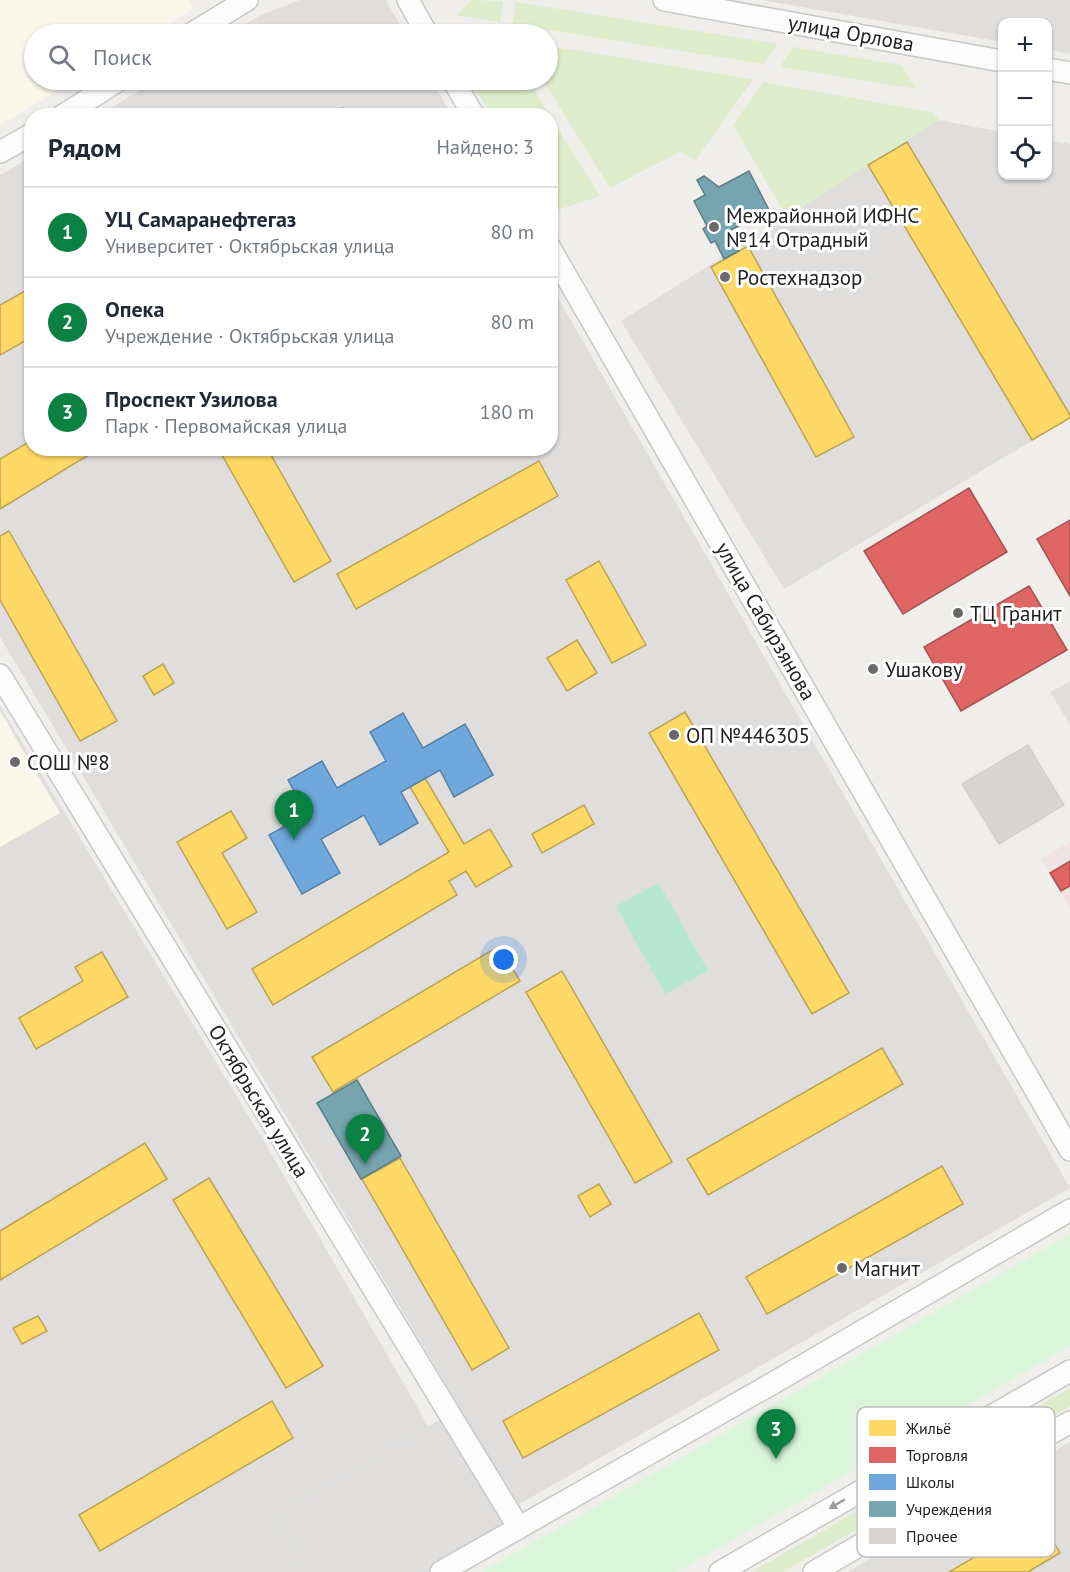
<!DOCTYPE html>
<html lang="ru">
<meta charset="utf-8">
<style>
body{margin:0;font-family:"PT Sans",sans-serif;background:#f2f2f3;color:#1f2937}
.controls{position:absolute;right:18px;top:18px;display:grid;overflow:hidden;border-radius:12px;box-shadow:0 2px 4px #0004}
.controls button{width:54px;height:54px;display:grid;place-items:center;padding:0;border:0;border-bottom:2px solid #e0e1e3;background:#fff;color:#1f2937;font:30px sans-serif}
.you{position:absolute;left:504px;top:960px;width:21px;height:21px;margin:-15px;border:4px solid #fff;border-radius:50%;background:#1a73e8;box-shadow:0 0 0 9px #1a73e833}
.badge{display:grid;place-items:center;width:39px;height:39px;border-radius:50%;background:#0b8043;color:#fff;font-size:20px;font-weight:700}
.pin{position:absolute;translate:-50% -50px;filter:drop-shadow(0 2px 3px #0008)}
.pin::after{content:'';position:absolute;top:32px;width:21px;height:18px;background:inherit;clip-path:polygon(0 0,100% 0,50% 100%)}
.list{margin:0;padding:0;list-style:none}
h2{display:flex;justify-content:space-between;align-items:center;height:78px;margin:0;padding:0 24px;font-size:26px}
h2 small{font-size:20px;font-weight:400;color:#747a83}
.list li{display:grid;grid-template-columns:39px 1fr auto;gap:18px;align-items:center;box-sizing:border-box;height:90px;padding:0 24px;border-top:2px solid #e0e1e3}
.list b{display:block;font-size:22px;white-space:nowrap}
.list p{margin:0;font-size:20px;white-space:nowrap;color:#747a83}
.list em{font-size:20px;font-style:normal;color:#747a83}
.icon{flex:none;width:33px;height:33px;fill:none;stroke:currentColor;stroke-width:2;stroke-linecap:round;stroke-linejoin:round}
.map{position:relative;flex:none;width:1070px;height:1572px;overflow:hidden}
.search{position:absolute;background:#fff;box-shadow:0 2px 4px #0004;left:24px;top:24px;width:534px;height:66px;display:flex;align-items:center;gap:15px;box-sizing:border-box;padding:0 21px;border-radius:33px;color:#747a83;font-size:22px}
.panel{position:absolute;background:#fff;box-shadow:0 2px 4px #0004;left:24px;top:108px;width:534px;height:348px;border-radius:24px}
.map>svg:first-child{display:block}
</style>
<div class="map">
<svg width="1070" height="1572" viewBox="0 0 1070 1572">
<rect width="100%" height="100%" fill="#f0eeeb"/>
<g fill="#dfdedc">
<polygon points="300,0 386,0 405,34 228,34 259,16"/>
<polygon points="762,0 1070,0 1070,54 1048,50 1048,22 1002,22 1002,42"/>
<polygon points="156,80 431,80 452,115 98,116"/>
<polygon points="939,120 1002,132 1002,176 1048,176 1048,140 1070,144 1070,418 784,589 621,321"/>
<polygon points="31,157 32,448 550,448 551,286 1070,1188 518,1505 0,637 0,175"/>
<polygon points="0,706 265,1143 485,1525 400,1572 0,1572"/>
<polygon points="1070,1442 1070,1572 848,1572"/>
</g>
<polygon fill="#f1e3e1" points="1070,842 1070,909 1041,859"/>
<g fill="#f8f7e8">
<polygon points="0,0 189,0 194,8 151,34 34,34 34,80 76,80 0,125"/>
<polygon points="0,711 60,813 0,847"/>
</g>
<g fill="#ddeccb">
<polygon points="472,0 503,1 500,22 456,15"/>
<polygon points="516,2 778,44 763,64 512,24"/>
<polygon points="548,46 753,79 696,160 680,152 610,188 543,80 548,80"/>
<polygon points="793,47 901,65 917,89 780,67"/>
<polygon points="470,80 528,80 550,116 491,115"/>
<polygon points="763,82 931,112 939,120 787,217 733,125"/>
<polygon points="550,116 600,196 551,212 550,212"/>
<polygon points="1070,1388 1070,1406 783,1572 752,1572"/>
</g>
<polygon fill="#daf5da" points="1070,1234 1070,1346 677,1572 482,1572"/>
<polygon fill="#b7e6d2" points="659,883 708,971 665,994 616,906"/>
<g fill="#e0dfde">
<polygon points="1070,681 1070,725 1050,692"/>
<polygon points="445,1417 511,1532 441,1572 305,1572 274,1515"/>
</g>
<g fill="#ffd966" stroke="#bda252" stroke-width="1.5">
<polygon points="343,108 348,116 331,116"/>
<polygon points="907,142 1070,415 1070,418 1032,440 868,165"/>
<polygon points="748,246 854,437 816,457 711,267"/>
<polygon points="32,287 32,337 0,355 0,305"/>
<polygon points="32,440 32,448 100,448 0,509 0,459"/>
<polygon points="218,448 267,448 331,561 294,582"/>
<polygon points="539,461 558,496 356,609 337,574"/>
<polygon points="9,531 117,721 80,741 0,600 0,536"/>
<polygon points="599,561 646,645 612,663 566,580"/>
<polygon points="577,640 597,673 567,691 547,658"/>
<polygon points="163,664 174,683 154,695 143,676"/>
<polygon points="685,712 849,993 812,1014 649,733"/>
<polygon points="425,778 464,844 490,829 512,866 476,887 466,871 449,881 457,895 273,1005 252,969 449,852 410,787"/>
<polygon points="584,805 594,824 542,853 532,834"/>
<polygon points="231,811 247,838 222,853 257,912 227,929 177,842"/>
<polygon points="499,946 520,981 333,1092 312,1057"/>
<polygon points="102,952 128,997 36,1049 19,1018 83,981 75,967"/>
<polygon points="562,971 672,1162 635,1183 526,992"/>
<polygon points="882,1048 903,1084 708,1195 687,1159"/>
<polygon points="145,1143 167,1179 0,1280 0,1231"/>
<polygon points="400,1158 509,1348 472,1370 362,1179"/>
<polygon points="942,1166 963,1204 767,1314 746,1277"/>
<polygon points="209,1178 323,1366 286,1388 173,1200"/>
<polygon points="599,1184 611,1204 590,1217 578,1196"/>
<polygon points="699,1313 719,1350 523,1458 503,1421"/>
<polygon points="38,1316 47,1331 22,1344 13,1328"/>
<polygon points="272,1401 293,1438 100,1551 79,1515"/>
<polygon points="1040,1519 1060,1553 1036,1567 1028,1572 949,1572"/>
</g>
<g fill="#e06666" stroke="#a75252" stroke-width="1.5">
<polygon points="969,488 1007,552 903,614 864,551"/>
<polygon points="1070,520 1070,596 1037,539"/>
<polygon points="1029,586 1067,650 961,711 924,647"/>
<polygon points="1070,861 1070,886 1061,891 1050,873"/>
</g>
<polygon fill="#6fa8dc" stroke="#5880a4" stroke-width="1.5" points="403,713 423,748 465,724 493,775 454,797 440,770 401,792 418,823 380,845 364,815 321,839 340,873 302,894 269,835 307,814 288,780 322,761 337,788 386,761 370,732"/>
<g fill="#76a5af" stroke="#5d7e85" stroke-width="1.5">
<polygon points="749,171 769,210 729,231 739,251 724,259 715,241 711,243 703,229 707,226 694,201 705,195 697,180 704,176 719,187"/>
<polygon points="357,1080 401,1156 361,1179 317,1103"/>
</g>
<polygon fill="#d7d4d2" stroke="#d3d0cc" stroke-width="1.5" points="1028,745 1064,805 999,844 962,784"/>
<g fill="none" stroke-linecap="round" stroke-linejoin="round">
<g stroke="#c9c8c7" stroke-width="24">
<g id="street">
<polyline points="408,0 427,34"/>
<polyline points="664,0 1002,61"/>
<polyline points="191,34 247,0"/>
<polyline points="1048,69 1070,73"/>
<polyline points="453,80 474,116"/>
<polyline points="62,116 119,80"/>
<polyline points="0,152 32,134"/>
<path d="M550 248C724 548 897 849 1070 1150"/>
<polyline points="0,675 519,1528"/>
<polyline points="441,1572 775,1382 1070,1210"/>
<polyline points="720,1572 1070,1371"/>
<polyline points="814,1572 1070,1422"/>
</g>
</g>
<use href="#street" stroke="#fdfcfc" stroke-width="21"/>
</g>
<defs><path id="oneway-solid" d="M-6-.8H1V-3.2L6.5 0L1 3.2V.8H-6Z" transform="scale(1.5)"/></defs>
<use fill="#9a9a9a" href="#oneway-solid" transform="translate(837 1504) rotate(150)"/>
<g fill="#6a6968" stroke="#fff" stroke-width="2">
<circle cx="714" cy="227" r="6"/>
<circle cx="725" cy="277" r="6"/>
<circle cx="958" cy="613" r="6"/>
<circle cx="873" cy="669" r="6"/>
<circle cx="674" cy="735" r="6"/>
<circle cx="15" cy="762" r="6"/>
<circle cx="842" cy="1268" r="6"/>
</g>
<g text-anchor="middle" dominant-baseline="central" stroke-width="6" stroke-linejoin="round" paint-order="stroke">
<g font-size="21" fill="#222" stroke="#fff">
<text transform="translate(851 33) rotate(10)">улица Орлова</text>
<text transform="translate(766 621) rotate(60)">улица Сабирзянова</text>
<text transform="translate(259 1101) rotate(59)">Октябрьская улица</text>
</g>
<g font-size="21" fill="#222" stroke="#fff" text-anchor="start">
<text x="726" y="215">Межрайонной ИФНС<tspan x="726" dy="24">№14 Отрадный</tspan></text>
<text x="737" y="277">Ростехнадзор</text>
<text x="970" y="613">ТЦ Гранит</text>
<text x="885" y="669">Ушакову</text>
<text x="686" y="735">ОП №446305</text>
<text x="27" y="762">СОШ №8</text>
<text x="854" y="1268">Магнит</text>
</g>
</g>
<rect x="857" y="1407" width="198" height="150" rx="9" fill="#fff" stroke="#bdbdbd" stroke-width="1.5"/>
<rect x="869" y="1420" width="27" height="16" fill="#ffd966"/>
<rect x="869" y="1447" width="27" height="16" fill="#e06666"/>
<rect x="869" y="1474" width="27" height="16" fill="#6fa8dc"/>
<rect x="869" y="1501" width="27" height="16" fill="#76a5af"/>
<rect x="869" y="1528" width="27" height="16" fill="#d7d4d2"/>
<g font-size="16" fill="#222">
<text x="906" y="1434">Жильё</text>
<text x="906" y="1461">Торговля</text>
<text x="906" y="1488">Школы</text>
<text x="906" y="1515">Учреждения</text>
<text x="906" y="1542">Прочее</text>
</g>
</svg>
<div class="controls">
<button>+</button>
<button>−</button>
<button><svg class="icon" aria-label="locate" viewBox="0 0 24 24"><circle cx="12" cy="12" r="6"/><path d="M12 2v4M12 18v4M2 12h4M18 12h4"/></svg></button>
</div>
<div class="you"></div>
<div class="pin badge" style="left:294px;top:840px">1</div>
<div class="pin badge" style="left:365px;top:1164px">2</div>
<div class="pin badge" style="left:776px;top:1459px">3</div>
<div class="search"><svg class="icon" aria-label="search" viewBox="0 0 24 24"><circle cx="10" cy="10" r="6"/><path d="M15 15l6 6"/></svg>Поиск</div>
<section class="panel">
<h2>Рядом<small>Найдено: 3</small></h2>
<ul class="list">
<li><span class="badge">1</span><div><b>УЦ Самаранефтегаз</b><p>Университет · Октябрьская улица</p></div><em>80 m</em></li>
<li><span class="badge">2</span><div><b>Опека</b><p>Учреждение · Октябрьская улица</p></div><em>80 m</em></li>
<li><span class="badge">3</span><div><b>Проспект Узилова</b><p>Парк · Первомайская улица</p></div><em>180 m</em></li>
</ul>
</section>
</div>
